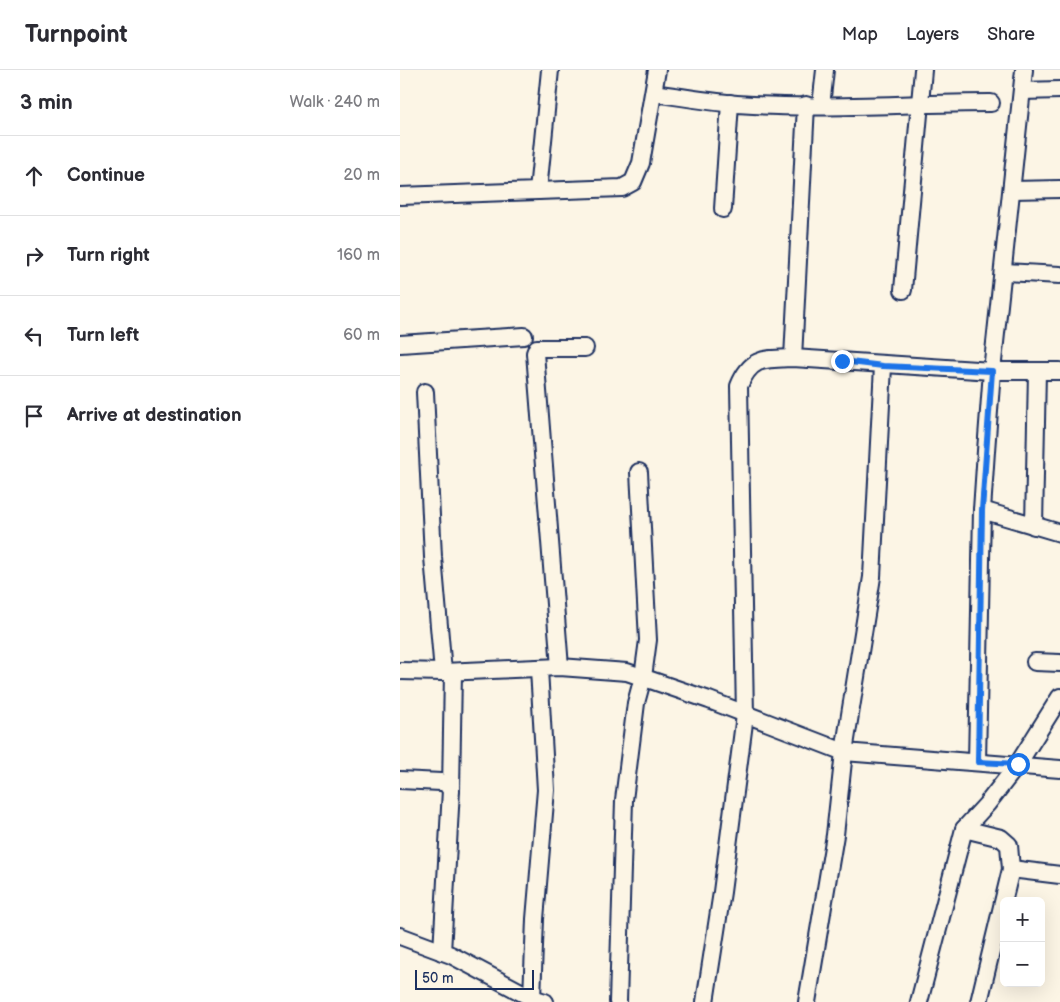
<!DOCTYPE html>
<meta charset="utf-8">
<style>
body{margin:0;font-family:"Balsamiq Sans",sans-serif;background:#f2f2f3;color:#2b2b33}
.controls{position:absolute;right:15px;bottom:15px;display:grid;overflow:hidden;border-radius:8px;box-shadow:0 5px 20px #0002}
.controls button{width:45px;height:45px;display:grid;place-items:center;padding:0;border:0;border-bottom:1px solid #e1e1e2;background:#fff;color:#2b2b33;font:25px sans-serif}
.scale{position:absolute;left:15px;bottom:12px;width:119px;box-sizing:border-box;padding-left:5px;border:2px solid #1b2f5e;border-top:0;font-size:14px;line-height:18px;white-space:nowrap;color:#1b2f5e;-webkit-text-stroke:4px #fcf5e5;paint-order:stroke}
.stop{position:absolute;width:15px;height:15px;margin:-11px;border:4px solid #1a73e8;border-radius:50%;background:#fff}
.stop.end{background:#1a73e8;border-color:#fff;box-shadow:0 1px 5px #0008}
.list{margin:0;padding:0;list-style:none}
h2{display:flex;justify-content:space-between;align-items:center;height:65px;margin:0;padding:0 20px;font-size:21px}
h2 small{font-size:16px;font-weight:400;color:#7c7c81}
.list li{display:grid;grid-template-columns:32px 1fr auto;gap:15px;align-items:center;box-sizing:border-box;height:80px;padding:0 20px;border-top:1px solid #e1e1e2}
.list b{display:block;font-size:19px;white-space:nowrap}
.list em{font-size:16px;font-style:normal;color:#7c7c81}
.icon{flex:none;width:28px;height:28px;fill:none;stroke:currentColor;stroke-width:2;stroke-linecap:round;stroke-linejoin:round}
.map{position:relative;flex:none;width:660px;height:932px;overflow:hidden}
header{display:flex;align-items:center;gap:30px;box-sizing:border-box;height:70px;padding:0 25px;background:#fff;border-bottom:1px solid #e1e1e2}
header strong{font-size:24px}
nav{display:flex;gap:28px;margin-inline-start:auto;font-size:18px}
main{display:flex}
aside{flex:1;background:#fff}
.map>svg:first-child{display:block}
</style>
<header>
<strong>Turnpoint</strong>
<nav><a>Map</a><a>Layers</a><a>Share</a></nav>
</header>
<main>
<aside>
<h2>3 min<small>Walk · 240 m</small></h2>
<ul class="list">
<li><svg class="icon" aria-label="ahead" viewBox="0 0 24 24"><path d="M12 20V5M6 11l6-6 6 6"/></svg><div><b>Continue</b></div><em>20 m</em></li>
<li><svg class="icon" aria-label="right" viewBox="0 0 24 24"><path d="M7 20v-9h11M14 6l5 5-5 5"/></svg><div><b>Turn right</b></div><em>160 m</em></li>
<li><svg class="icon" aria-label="left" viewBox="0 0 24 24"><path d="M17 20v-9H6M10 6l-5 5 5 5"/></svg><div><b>Turn left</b></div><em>60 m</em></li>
<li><svg class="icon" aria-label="arrive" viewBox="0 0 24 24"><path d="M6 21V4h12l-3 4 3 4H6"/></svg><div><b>Arrive at destination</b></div></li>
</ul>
</aside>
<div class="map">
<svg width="660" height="932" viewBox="0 0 660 932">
<rect width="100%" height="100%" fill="#fcf5e5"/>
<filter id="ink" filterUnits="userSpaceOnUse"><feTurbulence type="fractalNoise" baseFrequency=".02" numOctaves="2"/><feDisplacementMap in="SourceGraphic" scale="10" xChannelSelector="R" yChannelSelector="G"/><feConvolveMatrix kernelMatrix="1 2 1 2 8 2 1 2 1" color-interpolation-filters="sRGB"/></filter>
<g filter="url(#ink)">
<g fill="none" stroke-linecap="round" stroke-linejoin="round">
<g stroke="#1b2f5e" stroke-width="20">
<g id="minor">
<polyline points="622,21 660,20"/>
<path d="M254 23C281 27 309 32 337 34 422 40 507 33 591 33"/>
<polyline points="421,36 425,0"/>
<polyline points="612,120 660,119"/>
<polyline points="138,121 222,118 233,112 241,93 257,0"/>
<polyline points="0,126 138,121 150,0"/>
<polyline points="323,139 330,33"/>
<polyline points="604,202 660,205"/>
<polyline points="503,220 523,0"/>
<polyline points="0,274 124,266"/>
<polyline points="393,288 406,35"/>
<polyline points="25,322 33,487 43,602"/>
<polyline points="582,440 660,463"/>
<polyline points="634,456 637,301"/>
<polyline points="635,592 660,593"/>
<polyline points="160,597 135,283 137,278 185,278"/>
<polyline points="0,601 43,602 160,597 227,602 309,630 444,682 660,699"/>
<polyline points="577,692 582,440 586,381 592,301 624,0"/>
<polyline points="0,710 41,712 46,713 51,720 42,882"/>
<polyline points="51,720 53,602"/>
<polyline points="564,759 601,768 609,775 611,799 579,932"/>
<polyline points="611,799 660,805"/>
<polyline points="0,866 51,885 132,928 145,932"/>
<polyline points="132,928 135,849 146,720 139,599"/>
<polyline points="218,932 224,730 236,633 243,607 248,570 239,402"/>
<path d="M305 932 322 822 345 645 339 316C351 287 364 289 393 288L592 301H660"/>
<polyline points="407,932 435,765 444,682 472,507 483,296"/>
<polyline points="519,932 564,759 587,734 618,694 660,627"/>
</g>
</g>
<use href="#minor" stroke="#fcf5e5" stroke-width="16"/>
</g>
</g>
<g fill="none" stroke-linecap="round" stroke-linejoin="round" filter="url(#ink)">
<polyline stroke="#1a73e8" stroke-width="6" points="442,291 483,296 592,301 582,440 578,692 618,694"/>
</g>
</svg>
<div class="controls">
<button>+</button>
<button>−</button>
</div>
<div class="scale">50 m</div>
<div class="stop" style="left:618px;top:694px"></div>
<div class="stop end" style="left:442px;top:291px"></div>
</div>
</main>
